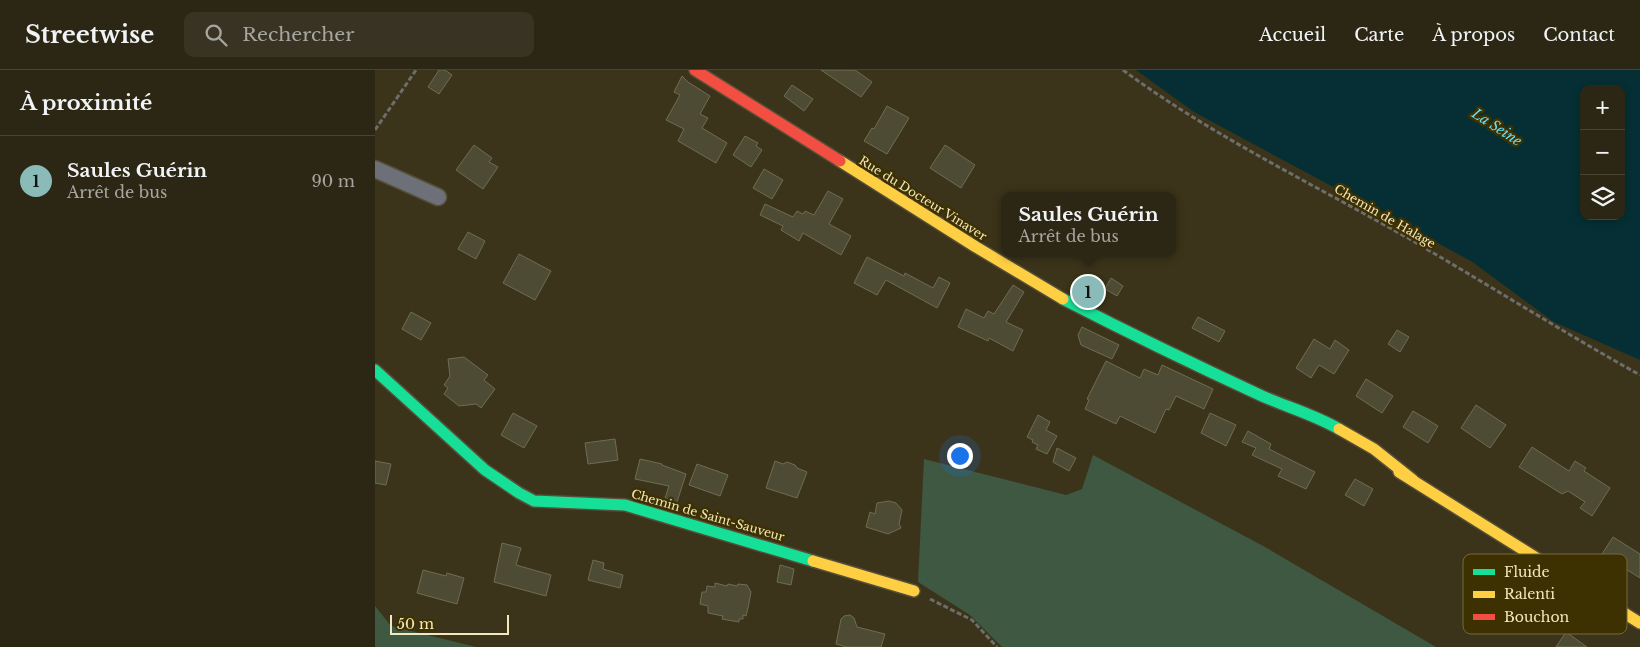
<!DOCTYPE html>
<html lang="fr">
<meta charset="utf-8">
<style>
body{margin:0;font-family:"Libre Baskerville",serif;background:#383322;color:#f1f3f6}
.controls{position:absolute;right:15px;top:15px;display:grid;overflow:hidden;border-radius:10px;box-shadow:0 2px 8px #0003}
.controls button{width:45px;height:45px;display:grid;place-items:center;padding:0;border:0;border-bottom:1px solid #484434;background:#2c2714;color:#f1f3f6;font:25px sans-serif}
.scale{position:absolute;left:15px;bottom:12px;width:119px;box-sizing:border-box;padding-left:5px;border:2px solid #f3e7bf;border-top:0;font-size:14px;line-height:18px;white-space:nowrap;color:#f3e7bf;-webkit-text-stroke:4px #3e3101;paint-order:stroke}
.you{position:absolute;left:584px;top:385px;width:18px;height:18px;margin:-12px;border:4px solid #fff;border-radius:50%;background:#1a73e8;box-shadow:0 0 0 8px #1a73e833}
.badge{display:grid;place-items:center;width:32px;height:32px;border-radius:50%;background:#8bbbb9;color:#111;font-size:16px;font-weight:700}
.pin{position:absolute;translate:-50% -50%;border:2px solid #fff;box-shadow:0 1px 5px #0006}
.popup{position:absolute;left:626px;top:122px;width:175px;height:65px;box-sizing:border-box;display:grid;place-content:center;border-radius:10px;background:#2c2714;filter:drop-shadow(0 1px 4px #0005);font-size:16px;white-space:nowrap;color:#a6a5a0}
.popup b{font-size:19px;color:#f1f3f6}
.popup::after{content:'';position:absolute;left:50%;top:100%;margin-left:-10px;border:10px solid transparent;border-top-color:#2c2714}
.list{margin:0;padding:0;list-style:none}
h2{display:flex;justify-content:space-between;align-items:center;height:65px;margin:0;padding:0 20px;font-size:21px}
h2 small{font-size:16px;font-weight:400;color:#a6a5a0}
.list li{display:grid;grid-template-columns:32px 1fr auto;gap:15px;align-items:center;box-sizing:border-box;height:90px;padding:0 20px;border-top:1px solid #484434}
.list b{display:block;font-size:19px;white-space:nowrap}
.list p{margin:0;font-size:16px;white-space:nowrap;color:#a6a5a0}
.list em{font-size:16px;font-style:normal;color:#a6a5a0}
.icon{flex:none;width:28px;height:28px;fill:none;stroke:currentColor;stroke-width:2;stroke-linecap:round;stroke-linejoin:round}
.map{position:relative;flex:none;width:1265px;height:577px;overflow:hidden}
header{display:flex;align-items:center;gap:30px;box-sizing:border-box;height:70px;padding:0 25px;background:#2c2714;border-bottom:1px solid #484434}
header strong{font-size:24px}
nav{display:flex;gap:28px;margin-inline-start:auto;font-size:18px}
.search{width:350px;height:45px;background:#383322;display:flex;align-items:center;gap:12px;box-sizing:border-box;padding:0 18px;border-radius:10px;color:#a6a5a0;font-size:19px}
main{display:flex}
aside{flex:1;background:#2c2714}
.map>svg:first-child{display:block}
</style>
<header>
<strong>Streetwise</strong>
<div class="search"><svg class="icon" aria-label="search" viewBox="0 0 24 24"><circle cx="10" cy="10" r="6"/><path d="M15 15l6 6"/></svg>Rechercher</div>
<nav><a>Accueil</a><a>Carte</a><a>À propos</a><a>Contact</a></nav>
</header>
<main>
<aside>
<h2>À proximité<small></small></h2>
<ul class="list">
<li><span class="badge">1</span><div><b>Saules Guérin</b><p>Arrêt de bus</p></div><em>90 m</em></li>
</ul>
</aside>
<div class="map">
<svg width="1265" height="577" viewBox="0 0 1265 577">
<rect width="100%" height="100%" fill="#3b341a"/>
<g fill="#3e5842">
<polygon points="718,385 890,477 1061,577 627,577 595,545 543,512 549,389 691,425 707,419"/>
<polygon points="0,536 16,556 101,577 0,577"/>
</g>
<path fill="#052f34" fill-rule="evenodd" d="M761 0H1265V290L1179 252 1096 191 819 42ZM1209 19H1246V146H1209Z"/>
<g fill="#4d4b34" stroke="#6f6d51">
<polygon points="64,0 70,0 77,5 64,24 53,17"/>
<polygon points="446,0 480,0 497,12 486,27"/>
<polygon points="307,6 313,12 335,26 325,44 333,48 327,58 352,73 341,93 303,71 309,59 291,50 305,25 299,22"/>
<polygon points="417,15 438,29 429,41 409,26"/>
<polygon points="512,36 534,48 512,84 489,71 497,58 499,59"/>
<polygon points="370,66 383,73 381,76 387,80 376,97 358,85"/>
<polygon points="99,75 117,88 114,92 123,97 108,119 81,100"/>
<polygon points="570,75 600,95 586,118 555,98"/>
<polygon points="389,99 408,110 397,129 378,118"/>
<polygon points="453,121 468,129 454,154 476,166 466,185 428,163 424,171 406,160 408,156 385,145 390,134 418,147 422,141 428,144 430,141 439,145"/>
<polygon points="93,162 110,171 101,189 83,179"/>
<polygon points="144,184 176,201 160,230 128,213"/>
<polygon points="492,187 529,206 530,203 558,218 564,207 575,213 562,238 511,210 502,225 479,213"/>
<polygon points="736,208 748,216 742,226 730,219"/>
<polygon points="638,215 649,222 631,252 648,260 638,281 614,268 613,271 583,257 591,239 609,248 613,241 619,244"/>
<polygon points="36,242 56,253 46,270 27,259"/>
<polygon points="823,247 850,261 844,272 817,258"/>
<polygon points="707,257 744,275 737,289 706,275 703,265"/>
<polygon points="1022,260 1034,267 1025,282 1013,274"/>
<polygon points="939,269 955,279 960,270 974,280 959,304 944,295 936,308 921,298"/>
<polygon points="89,287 113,305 109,310 120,319 106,338 101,334 84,336 69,324 73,318 69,315 75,306 73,289"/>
<polygon points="731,291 765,308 769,299 783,305 787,295 838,319 829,339 801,326 794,340 791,339 780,363 745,346 741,354 710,339 714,330 712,329"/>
<polygon points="991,309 1018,326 1007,343 981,326"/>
<polygon points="1101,335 1131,355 1115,378 1086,358"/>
<polygon points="1038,341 1063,356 1053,373 1028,357"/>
<polygon points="138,343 162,356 149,378 126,365"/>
<polygon points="835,343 861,355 851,376 826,363"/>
<polygon points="663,345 675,352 671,360 682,366 672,384 661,379 663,375 657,372 658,370 652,367"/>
<polygon points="873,361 896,374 894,379 940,402 931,419 903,406 907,399 877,385 881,378 867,372"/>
<polygon points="240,369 243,390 213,394 210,373"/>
<polygon points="1157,377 1194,401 1200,391 1211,398 1209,401 1235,418 1217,446 1205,438 1210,432 1193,421 1187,424 1144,397"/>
<polygon points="682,378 701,388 694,401 678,392"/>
<polygon points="265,389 287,394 287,395 311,404 302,432 290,428 294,416 260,409"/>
<polygon points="0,391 16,394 11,415 0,413"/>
<polygon points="400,391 408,394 412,392 420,395 422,398 432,402 422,428 391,418"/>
<polygon points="322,394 353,405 345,426 314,415"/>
<polygon points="980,409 998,419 989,436 970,425"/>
<polygon points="514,431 521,433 527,440 524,454 526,458 513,464 491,457 495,442 500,444 502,433"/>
<polygon points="1238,467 1265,484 1265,508 1227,484"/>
<polygon points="127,473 146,478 141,495 176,505 171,526 119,512"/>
<polygon points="218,490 229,493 228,499 248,505 245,518 213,510"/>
<polygon points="405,495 419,499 416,515 402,512"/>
<polygon points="48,500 71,506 72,503 89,508 82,534 42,523"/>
<polygon points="1098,506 1111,514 1113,511 1133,522 1122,542 1088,523"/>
<polygon points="340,513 352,516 353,514 362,516 363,514 372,515 376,522 373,538 371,546 368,545 368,549 364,549 364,552 347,549 348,546 333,543 333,536 325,534 327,522 331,522 332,516 340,517"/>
<polygon points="475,545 479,548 482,557 510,564 506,577 472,577 461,574 466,549 469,546"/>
<polygon points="1191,562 1212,577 1181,577"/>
</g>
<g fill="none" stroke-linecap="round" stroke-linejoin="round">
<g stroke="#564f37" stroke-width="19">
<polyline id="street" points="0,99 63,127"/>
</g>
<g stroke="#564f37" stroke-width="14">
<g id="fast">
<path d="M688 229C754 263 820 295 887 326 912 337 940 345 964 359"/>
<polyline points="0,300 110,400 144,423 159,431 250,435 438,491"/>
</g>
</g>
<g stroke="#564f37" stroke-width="14">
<g id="slow">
<polyline points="465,91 601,177 688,229"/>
<polyline points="964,359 999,379 1038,410"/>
<polyline points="1024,402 1265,553"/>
<polyline points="438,491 539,521"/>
</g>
</g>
<g stroke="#564f37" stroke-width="14">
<polyline id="jam" points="320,0 465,91"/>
</g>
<g stroke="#6d6d6b" stroke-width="3" stroke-dasharray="5 2.5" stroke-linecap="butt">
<path d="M748 0C836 65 936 113 1031 167 1109 212 1186 261 1265 305"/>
<polyline points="0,60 41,0"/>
<polyline points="555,529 597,550 622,577"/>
</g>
<use href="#street" stroke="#6d7078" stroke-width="16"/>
<use href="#fast" stroke="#16e098" stroke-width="11"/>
<use href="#slow" stroke="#ffcf43" stroke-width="11"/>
<use href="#jam" stroke="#f24e42" stroke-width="11"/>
</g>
<g text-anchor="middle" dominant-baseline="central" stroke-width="5" stroke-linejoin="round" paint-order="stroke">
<g font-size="12" fill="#f3e7bf" stroke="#3e3101">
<text transform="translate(548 128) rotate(32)">Rue du Docteur Vinaver</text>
<text transform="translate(1010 146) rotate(30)">Chemin de Halage</text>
<text transform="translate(333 445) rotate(16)">Chemin de Saint-Sauveur</text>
</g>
<g font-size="14" font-style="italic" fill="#69e0f9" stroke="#3e3101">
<text transform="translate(1122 57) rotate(33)">La Seine</text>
</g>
</g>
<rect x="1088" y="484" width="164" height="80" rx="8" fill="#3e3101" stroke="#74683a" stroke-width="1"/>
<rect x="1098" y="499" width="22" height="6" fill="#16e098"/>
<rect x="1098" y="521" width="22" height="7" fill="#ffcf43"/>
<rect x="1098" y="544" width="22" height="6" fill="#f24e42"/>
<g font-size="14" fill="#f3e7bf">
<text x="1129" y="507">Fluide</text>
<text x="1129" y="529">Ralenti</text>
<text x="1129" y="552">Bouchon</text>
</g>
</svg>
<div class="controls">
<button>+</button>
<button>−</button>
<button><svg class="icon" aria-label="layers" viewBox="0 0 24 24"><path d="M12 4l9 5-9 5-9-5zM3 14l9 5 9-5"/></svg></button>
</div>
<div class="scale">50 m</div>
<div class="you"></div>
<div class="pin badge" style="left:713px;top:222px">1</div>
<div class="popup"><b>Saules Guérin</b>Arrêt de bus</div>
</div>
</main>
